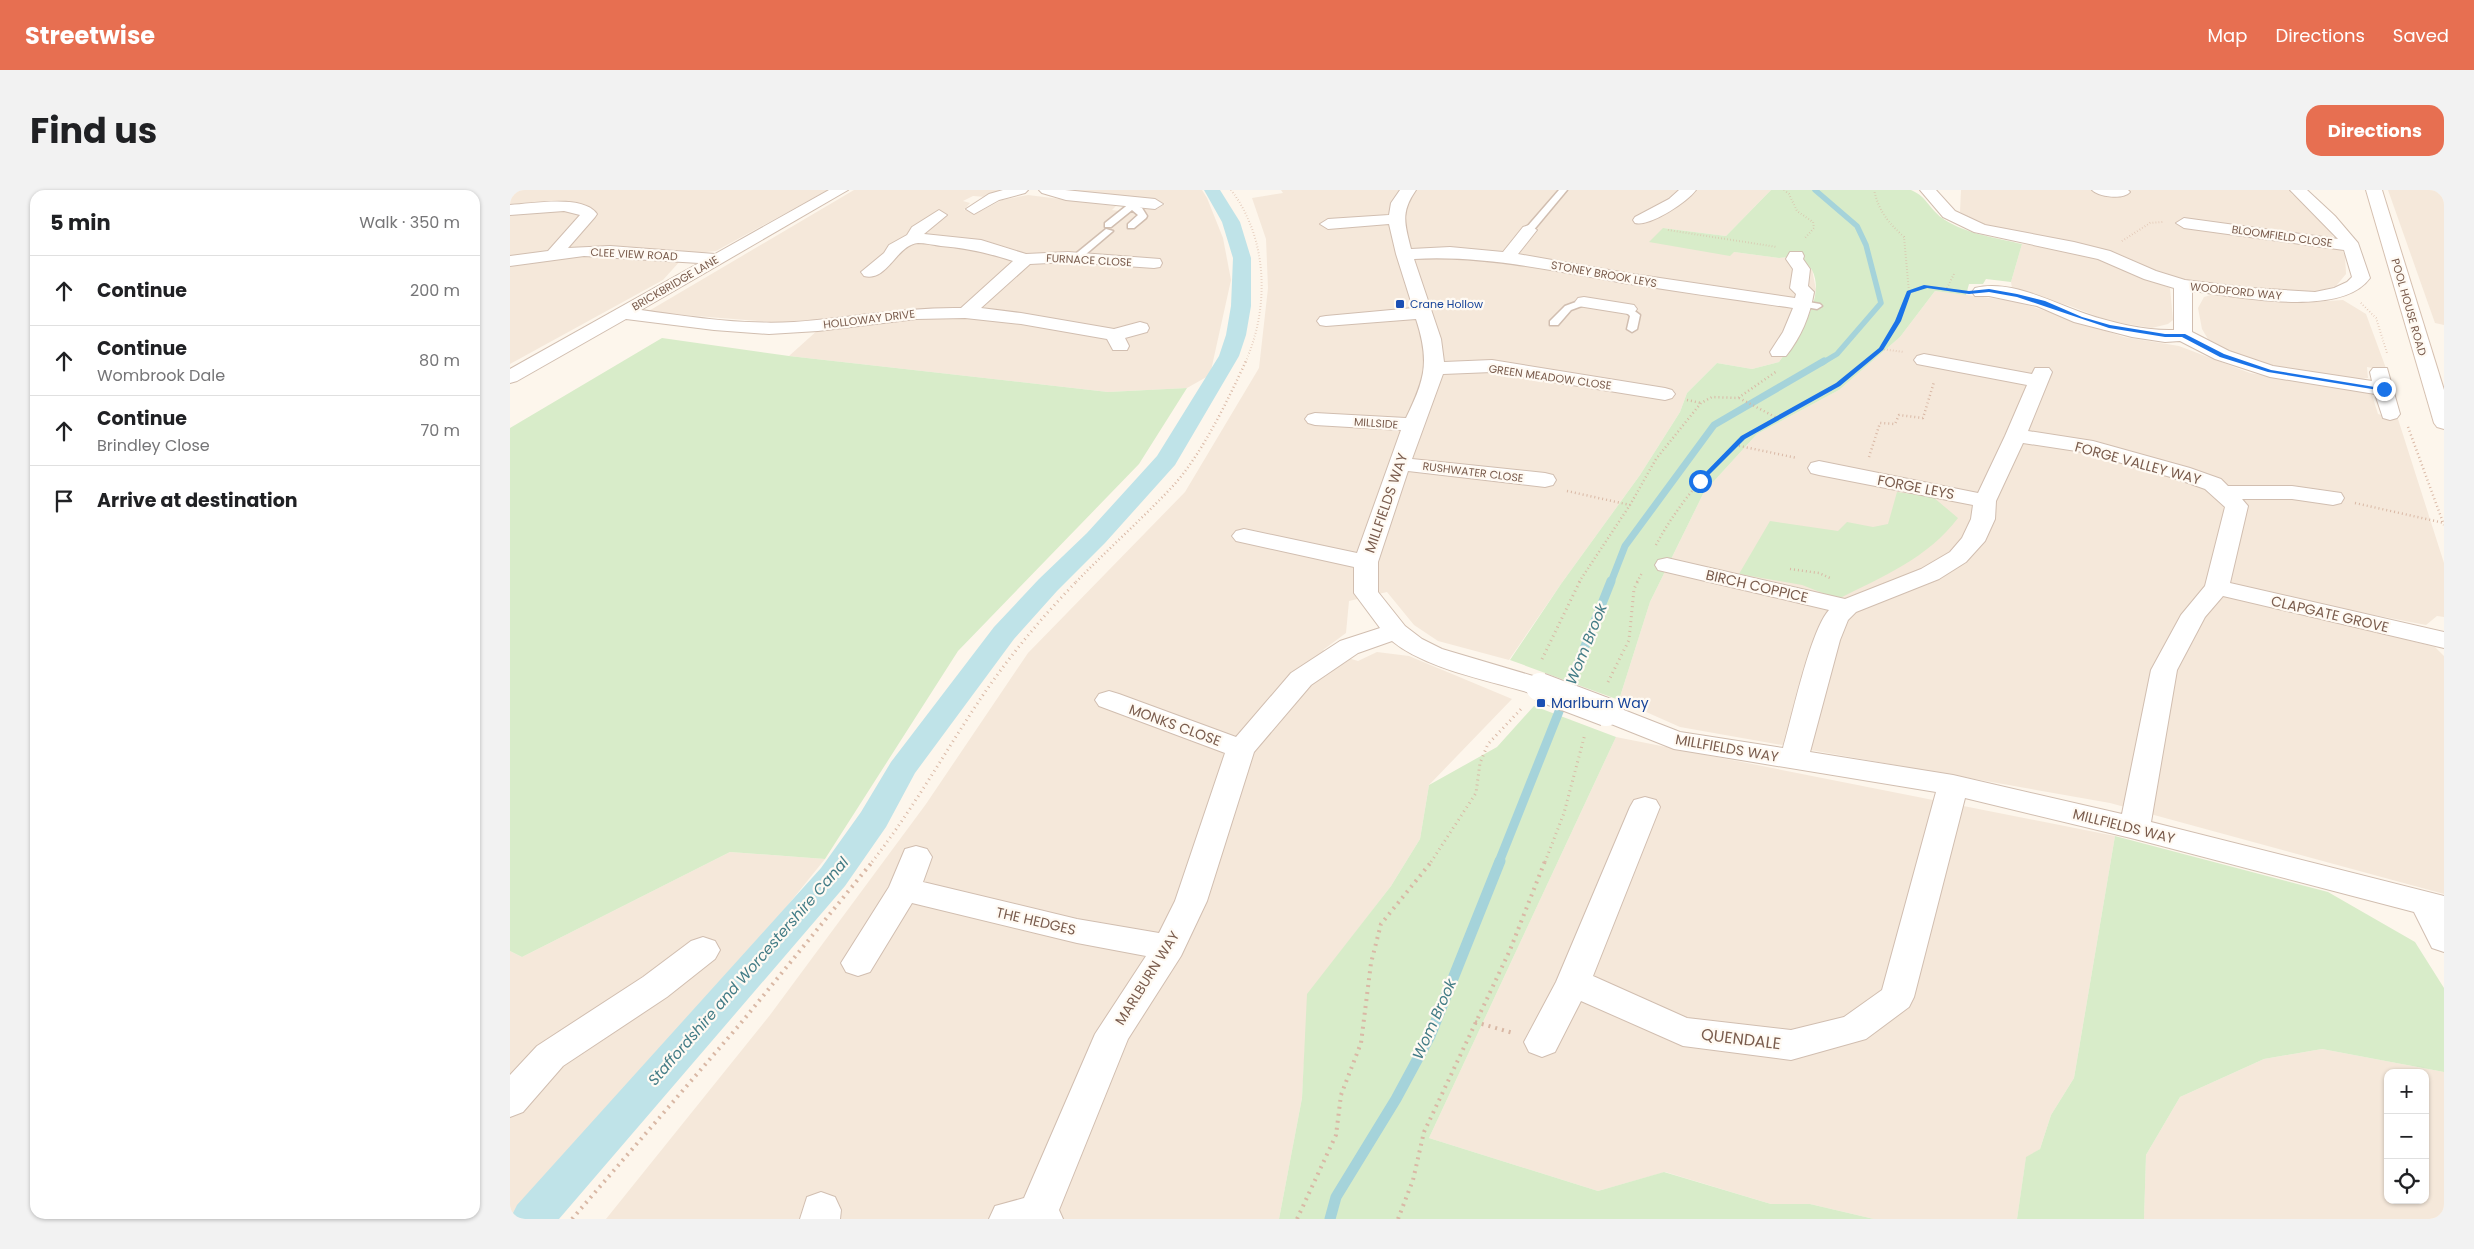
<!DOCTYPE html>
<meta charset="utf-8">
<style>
body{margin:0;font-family:Poppins,sans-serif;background:#f2f2f2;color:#202124}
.controls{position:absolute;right:15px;bottom:15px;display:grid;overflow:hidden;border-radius:10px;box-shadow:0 1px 4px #0004}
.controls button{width:45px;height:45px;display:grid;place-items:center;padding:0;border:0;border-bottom:1px solid #e0e0e0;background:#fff;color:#202124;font:25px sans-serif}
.stop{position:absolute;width:15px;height:15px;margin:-11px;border:4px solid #1a73e8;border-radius:50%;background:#fff}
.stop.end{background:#1a73e8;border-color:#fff;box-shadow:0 1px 5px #0008}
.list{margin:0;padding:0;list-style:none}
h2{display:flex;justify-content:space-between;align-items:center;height:65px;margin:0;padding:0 20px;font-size:21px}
h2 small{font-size:16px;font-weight:400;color:#757577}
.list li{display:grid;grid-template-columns:32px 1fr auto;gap:15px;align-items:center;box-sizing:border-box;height:70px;padding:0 20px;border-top:1px solid #e0e0e0}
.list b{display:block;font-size:19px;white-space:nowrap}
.list p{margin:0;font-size:16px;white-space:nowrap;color:#757577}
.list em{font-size:16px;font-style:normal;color:#757577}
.icon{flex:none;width:28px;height:28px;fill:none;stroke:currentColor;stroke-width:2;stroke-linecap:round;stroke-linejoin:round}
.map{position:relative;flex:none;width:1934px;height:1029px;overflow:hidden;border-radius:15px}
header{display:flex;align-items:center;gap:30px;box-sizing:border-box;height:70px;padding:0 25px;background:#e76f51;color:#fff}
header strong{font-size:24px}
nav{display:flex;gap:28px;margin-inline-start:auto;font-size:18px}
.intro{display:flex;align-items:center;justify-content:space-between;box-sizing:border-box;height:120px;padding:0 30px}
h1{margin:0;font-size:35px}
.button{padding:12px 22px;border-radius:15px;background:#e76f51;color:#fff;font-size:18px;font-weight:700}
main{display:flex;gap:30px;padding:0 30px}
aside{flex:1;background:#fff;border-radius:15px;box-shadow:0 1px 4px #0004}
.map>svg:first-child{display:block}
</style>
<header>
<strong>Streetwise</strong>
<nav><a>Map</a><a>Directions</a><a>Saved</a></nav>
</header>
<div class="intro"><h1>Find us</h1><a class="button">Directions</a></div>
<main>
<aside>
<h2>5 min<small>Walk · 350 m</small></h2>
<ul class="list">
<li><svg class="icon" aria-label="ahead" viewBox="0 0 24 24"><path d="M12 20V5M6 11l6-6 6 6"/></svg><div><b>Continue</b></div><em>200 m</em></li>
<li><svg class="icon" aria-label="ahead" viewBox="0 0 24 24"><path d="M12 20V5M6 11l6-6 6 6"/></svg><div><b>Continue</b><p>Wombrook Dale</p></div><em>80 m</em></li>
<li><svg class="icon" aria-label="ahead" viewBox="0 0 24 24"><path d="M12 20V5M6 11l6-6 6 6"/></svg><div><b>Continue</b><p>Brindley Close</p></div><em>70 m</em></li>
<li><svg class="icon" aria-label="arrive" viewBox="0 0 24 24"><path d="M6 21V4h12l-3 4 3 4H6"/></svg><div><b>Arrive at destination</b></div></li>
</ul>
</aside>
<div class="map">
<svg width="1934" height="1029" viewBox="0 0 1934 1029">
<rect width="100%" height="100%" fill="#fdf6ec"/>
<g fill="#f5e8da" fill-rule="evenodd">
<polygon points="0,0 318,0 206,61 188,63 158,59 140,67 171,70 153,90 0,174"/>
<polygon points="344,0 505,0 476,7 463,6 453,11 460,13 454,20 471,21 492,10 518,5 606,16 602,20 627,23 634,19 647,19 655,14 549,0 692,0 697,8 713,48 721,90 700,185 677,198 598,202 279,166 319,130 273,133 137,122"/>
<polygon points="771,0 1261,0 1216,46 1153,38 1224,62 1269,68 1288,66 1302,79 1306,100 1297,132 1269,172 1242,179 1207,173 1177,203 1170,222 1130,285 1051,394 999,470 928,451 904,435 877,402 839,411 836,443 813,460 848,471 867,462 899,466 1002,509 919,595 910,649 881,696 798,804 792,908 769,1029 96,1029 260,825 416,614 518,463 675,302 749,178 758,98 756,49 742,8 773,3"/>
<polygon points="1451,0 1780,0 1782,4 1802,19 1821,43 1835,65 1836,84 1826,96 1806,102 1768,101 1675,90 1470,35 1450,22"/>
<polygon points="1878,0 1934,0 1934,135 1925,133"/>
<polygon points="1512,54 1571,62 1660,98 1663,130 1658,134 1642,138 1599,131 1560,116 1502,98 1501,92"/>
<polygon points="1425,101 1505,111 1614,147 1669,156 1740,183 1857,203 1862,205 1868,224 1888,229 1934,373 1934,427 1927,426 1916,435 1796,412 1796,424 1925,457 1934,466 1934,704 1600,613 1170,537 1109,510 1140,412 1194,302 1247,244 1329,200 1390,147"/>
<polygon points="1704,104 1803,112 1833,110 1856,124 1877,181 1857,177 1858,188 1850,189 1759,175 1734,168 1710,157 1698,149 1692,139 1688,118 1694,107"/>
<polygon points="1106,547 1605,646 1564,888 1541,925 1530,959 1516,968 1507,1029 1364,1029 1300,1014 1261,1014 1155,982 1088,1001 919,948"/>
<polygon points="220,662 315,669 199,813 0,1029 0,761 12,767"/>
<path d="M1812 859 1934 882V1029H1634L1636 965 1670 907 1754 869ZM1878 883H1915V1010H1878Z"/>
</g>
<g fill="#d8ecc9">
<path d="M1261 0H1401C1418 7 1419 20 1435 30 1457 44 1487 48 1512 54L1501 92 1476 89 1473 94H1459L1456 105 1425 101 1390 147 1329 200 1247 244 1194 302 1140 412 1109 510 1000 470 1051 394 1130 285 1170 222 1177 203 1207 173 1242 179 1269 172C1285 150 1317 109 1302 80 1299 75 1292 70 1288 66L1269 68 1224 62 1220 66 1139 52 1153 38 1216 46Z"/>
<polygon points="152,148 279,166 598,202 677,198 629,274 448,461 315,669 220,662 12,767 0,761 0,238"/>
<path d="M1387 302 1423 307 1448 328C1418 368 1372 387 1328 409L1292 395 1229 384 1260 331 1328 341 1337 332 1363 337 1378 334Z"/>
<polygon points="1024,516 1106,547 919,948 1088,1001 1154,982 1261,1014 1300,1014 1364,1029 769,1029 792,908 797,804 881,696 910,649 919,595 987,557"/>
<polygon points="1605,646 1818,702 1905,752 1934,798 1934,882 1812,859 1754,869 1670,907 1636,965 1634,1029 1507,1029 1516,967 1530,959 1541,925 1564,888"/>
</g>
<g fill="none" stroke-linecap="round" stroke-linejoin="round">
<polyline stroke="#a5d3da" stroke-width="5.5" points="1305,0 1347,36 1356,55 1371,113 1327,164 1312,173"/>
<polyline stroke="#a5d3da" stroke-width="7" points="1101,392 1115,356 1204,235 1314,171"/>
<polyline stroke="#a5d3da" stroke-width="9" points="989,672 1101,391"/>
<polyline stroke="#a5d3da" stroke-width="11" points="820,1029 826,1007 886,909 920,846 990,671"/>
<polygon fill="#bfe3e8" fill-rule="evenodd" points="694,0 710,0 730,32 741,68 741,116 736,145 729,166 665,275 595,353 547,401 504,449 405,583 376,637 335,696 49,1029 0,1029 7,1015 311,678 351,622 381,572 484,437 529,389 577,343 647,266 709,166 716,145 721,116 723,68 712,32"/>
<g stroke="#d1beb0" stroke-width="3">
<g id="lane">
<polygon points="1049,0 1057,0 1022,42 1016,42 1016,38"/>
<polygon points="620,13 632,18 637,26 636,28 624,38 618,38 618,34 628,25 622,20 601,37 595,37 595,33"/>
<polygon points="596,39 603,41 569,70 563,70 563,66"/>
<polygon points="1074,109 1079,112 1077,114 1061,120 1048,135 1040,135 1040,131 1055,116"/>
<polygon points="1293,111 1310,114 1312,116 1307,119 1290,116 1288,114"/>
<polygon points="1118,116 1130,125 1127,139 1122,142 1117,139 1120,126 1113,119"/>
</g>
</g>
<g stroke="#d1beb0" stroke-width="2">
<g id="street">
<path d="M319 0H338L131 120C182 127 232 135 284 132 340 128 395 117 451 118L503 71C478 63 457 58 431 56 424 55 415 53 408 53 386 55 378 92 354 86L351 82 374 63 379 55 397 45 402 37 429 20 437 25 414 44 471 50 516 64 558 62 650 69 652 73 650 77 644 78 558 72 520 74 471 118 511 123 604 139 630 132 637 134 639 138 637 142 615 148 619 156 617 160H603L597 149 511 134 455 128 406 129 308 141 259 144 204 140 116 129 7 191 0 193V179L189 73 74 66 0 76V66L38 61 70 25 54 21 0 25V15C21 14 73 4 87 24L85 27 58 58 100 56 205 64Z"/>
<polygon points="493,0 518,0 515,3 489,10 464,24 456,19 479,4"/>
<polygon points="529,0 555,0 645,9 653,14 645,19 556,10 532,3"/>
<path d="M890 0H906C890 23 895 34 901 59L940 57 993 62 1013 37 1019 35 1027 40 1008 64 1116 83 1285 108 1286 104 1280 98 1283 79 1276 69 1280 62H1292L1294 66 1293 69 1300 79 1298 96 1304 102C1300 126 1291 147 1276 166H1262L1260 162 1273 142 1283 118C1227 110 1170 102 1114 93 1044 81 975 65 904 69L931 149 934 172 982 170 1155 198 1162 200 1165 204 1162 208 1155 210 982 182 933 184 902 269 1035 283 1043 285 1046 290 1043 295 1035 297 898 281 868 372V402L895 436 912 449 932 459 1040 491 1044 497 1040 503 1030 505 1020 503C978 490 916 479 882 451L848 463 801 495 744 562 697 711 671 766 618 849 549 1020 553 1029H479L485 1016 514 1008 585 844 636 766 567 753 402 713 360 782 348 786 336 782 331 773 379 697 395 659 406 656 417 659 422 667 413 692 567 729 649 743 665 711 715 563 589 516 585 510 589 504 599 501 609 504 726 547 781 483 830 451 870 438 844 403V377L726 351 722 346 726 341 734 339 847 363 891 240 805 235 798 233 795 229 798 225 805 223 896 228C915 189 920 172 906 129L816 136 810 135 807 131 810 127 816 126 903 118 886 64 879 34 818 39 810 34 818 29 879 25 881 13Z"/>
<path d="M1169 0H1186C1177 12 1140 37 1125 33L1123 30 1125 27 1159 9Z"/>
<path d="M1410 0H1426L1445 21 1475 35 1564 52 1600 61 1646 81 1675 90 1740 98 1805 102 1824 98 1837 92 1842 87 1834 60 1674 38 1666 33 1674 28 1828 49 1780 0H1797L1825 26 1848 53 1860 88C1831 129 1725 106 1682 101V142L1719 161 1763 176 1862 191 1860 182 1863 178H1877L1890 224 1887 228 1880 230 1873 228 1865 204 1760 187 1705 169 1670 151 1655 152 1622 147 1564 132 1527 116 1479 106H1465L1462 102 1465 98C1501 89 1543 113 1576 124 1603 133 1636 141 1664 140V98L1634 89 1588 69 1464 42 1433 27Z"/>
<path d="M1582 0H1618L1620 2C1613 10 1589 7 1582 0Z"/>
<polygon points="1074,107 1118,114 1124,115 1127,119 1124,123 1118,124 1068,116 1065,112 1068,108"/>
<path d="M1414 164 1522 184 1525 178H1539L1542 182 1518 241 1583 251 1680 278 1711 289 1718 296H1782L1831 303 1834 308 1831 313 1823 315 1782 309H1732L1738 316 1720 393 1934 442V458L1713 406 1695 427 1667 480 1641 632 1934 706V762L1922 758 1904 722 1625 649 1455 608 1404 807 1399 817 1356 849 1281 870 1173 856 1071 811 1045 862 1032 867 1019 862 1014 852 1046 792 1120 617 1124 610 1135 607 1146 610 1150 617 1083 786 1177 828 1281 840 1334 827 1372 800 1426 602 1164 559 1086 528 1082 522 1086 516 1096 513 1170 542 1273 558C1282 528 1300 441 1319 420L1148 380 1145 375 1148 370 1157 368 1335 409 1411 379 1440 362 1452 348 1461 329 1463 315 1309 285 1301 283 1298 278 1301 273 1309 271 1468 303 1495 246 1517 195 1407 174 1404 170 1407 166ZM1513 253 1573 262 1664 288 1695 299 1715 317 1695 396 1671 425 1641 480 1612 624 1443 585 1300 562 1330 450 1338 430 1346 422 1429 389 1456 372 1475 351 1485 329 1486 311Z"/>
<polygon points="193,747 205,751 210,760 205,769 157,807 53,876 13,922 0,927 0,885 27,856 133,787 181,751"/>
<polygon points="311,1002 325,1007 331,1020 330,1029 290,1029 297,1007"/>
</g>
</g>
<g stroke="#d6c0b0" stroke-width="2">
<polygon id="secondary" points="1856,0 1872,0 1934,200 1934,239 1927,237 1924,233"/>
</g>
<g stroke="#d9b8a5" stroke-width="2" stroke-dasharray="0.5 2.5" stroke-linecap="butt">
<path d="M721 0C758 48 760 118 735 173"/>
<polyline points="1274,0 1279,4 1287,21 1303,32 1304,38 1294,49"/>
<polyline points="1158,40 1267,57"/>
<polyline points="1612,51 1640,33 1653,32"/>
<polyline points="1437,98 1444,84"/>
<polyline points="1399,102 1418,97 1449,101"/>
<polyline points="1851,113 1866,128 1877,163"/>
<polyline points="1371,159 1394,162"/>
<path d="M1354 173 1371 159 1388 131 1399 102 1394 47C1378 32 1369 22 1364 0"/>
</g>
<g stroke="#d9b8a5" stroke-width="2.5" stroke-dasharray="1 3" stroke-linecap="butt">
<polyline points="1229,208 1269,229"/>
<polyline points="1177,210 1191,213"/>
<polyline points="1898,237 1934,335"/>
<polyline points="1225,255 1287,268"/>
<polyline points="1359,267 1370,233 1385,234 1389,225 1413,228 1424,192"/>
<polyline points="1057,301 1120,315"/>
<polyline points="1845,313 1934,333"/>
<path d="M1146 355C1168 314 1198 279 1233 248L1328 194 1356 171"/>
<polyline points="1280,379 1309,383 1322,389"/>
<path d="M566 392C597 360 631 330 662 297 691 266 718 210 736 171"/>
<polyline points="1069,392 1120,315 1146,269 1191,213 1202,207 1228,208 1267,181"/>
<polyline points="1127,392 1132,383"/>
</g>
<g stroke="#d9b8a5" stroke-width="3" stroke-dasharray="1 4" stroke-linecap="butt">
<polyline points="1032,469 1070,391"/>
<polyline points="1098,492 1119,450 1124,399 1128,391"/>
<path d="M362 672C401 622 432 567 467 514 496 470 531 428 567 391"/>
<polyline points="921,672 966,603 970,573 978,554 1012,518"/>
<polyline points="1035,672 1054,623 1075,544"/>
</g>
<g stroke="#d9b8a5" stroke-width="4" stroke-dasharray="2 5" stroke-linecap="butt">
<polyline points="965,832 1003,843"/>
<polyline points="62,1029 231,833 363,671"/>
<polyline points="787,1029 826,945 831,905 851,853 861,773 871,734 922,671"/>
<polyline points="888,1029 903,990 914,942 1000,760 1035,671"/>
</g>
<use href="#lane" fill="#fff" fill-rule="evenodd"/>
<use href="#street" fill="#fff" fill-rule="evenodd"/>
<use href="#secondary" fill="#fff" fill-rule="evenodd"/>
<g stroke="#d1beb0" stroke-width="30" stroke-linecap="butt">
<polyline id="street-bridge" points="1030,497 1096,522"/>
</g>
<use href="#street-bridge" stroke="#fff" stroke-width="28"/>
</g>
<polygon fill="#1a73e8" points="1414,95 1459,101 1479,99 1507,104 1535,111 1572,127 1600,135 1655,144 1675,144 1714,164 1761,180 1877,199 1874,201 1758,182 1710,167 1672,147 1655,147 1599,138 1507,107 1479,102 1459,104 1417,98 1401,103 1391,131 1373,160 1330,196 1235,249 1192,292 1188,292 1188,290 1231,246 1326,193 1369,158 1385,131 1397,101"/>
<g fill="#1a4fb4" stroke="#fffaf3" stroke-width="2">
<rect x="885" y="109" width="10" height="10" rx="2.5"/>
<rect x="1026" y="508" width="10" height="10" rx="2.5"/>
</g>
<g text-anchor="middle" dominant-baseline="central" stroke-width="4.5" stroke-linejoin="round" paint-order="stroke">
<g font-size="11" fill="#7a5c4d" stroke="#fffaf3">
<text transform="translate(1772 46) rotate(8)">BLOOMFIELD CLOSE</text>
<text transform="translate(124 64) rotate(3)">CLEE VIEW ROAD</text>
<text transform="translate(579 70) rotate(3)">FURNACE CLOSE</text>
<text transform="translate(1094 84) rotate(10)">STONEY BROOK LEYS</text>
<text transform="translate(165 93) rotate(-30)">BRICKBRIDGE LANE</text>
<text transform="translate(1726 101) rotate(6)">WOODFORD WAY</text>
<text transform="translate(1899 117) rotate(74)">POOL HOUSE ROAD</text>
<text transform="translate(359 129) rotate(-7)">HOLLOWAY DRIVE</text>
<text transform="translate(1040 187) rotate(8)">GREEN MEADOW CLOSE</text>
<text transform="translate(866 233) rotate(4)">MILLSIDE</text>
<text transform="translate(963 282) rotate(7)">RUSHWATER CLOSE</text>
</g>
<g font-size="11" fill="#164399" stroke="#fffaf3" text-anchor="start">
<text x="900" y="114">Crane Hollow</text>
</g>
<g font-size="14" fill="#7a5c4d" stroke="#fffaf3">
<text transform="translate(1628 273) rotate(15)">FORGE VALLEY WAY</text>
<text transform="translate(1406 297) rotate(11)">FORGE LEYS</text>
<text transform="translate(876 313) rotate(-71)">MILLFIELDS WAY</text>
<text transform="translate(1247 396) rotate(13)">BIRCH COPPICE</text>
<text transform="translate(1820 424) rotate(13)">CLAPGATE GROVE</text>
<text transform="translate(665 535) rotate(20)">MONKS CLOSE</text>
<text transform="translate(1217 558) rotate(10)">MILLFIELDS WAY</text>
<text transform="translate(1614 636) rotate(14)">MILLFIELDS WAY</text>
<text transform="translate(526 731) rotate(13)">THE HEDGES</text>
<text transform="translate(637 788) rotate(-58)">MARLBURN WAY</text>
</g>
<g font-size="14" fill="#164399" stroke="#fffaf3" text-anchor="start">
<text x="1041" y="513">Marlburn Way</text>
</g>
<g font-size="15" font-style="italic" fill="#437c86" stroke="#fffaf3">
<text transform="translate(1076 454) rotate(-68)">Wom Brook</text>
<text transform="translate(238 781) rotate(-49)">Staffordshire and Worcestershire Canal</text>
<text transform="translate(924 829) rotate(-66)">Wom Brook</text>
</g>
<g font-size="16" fill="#7a5c4d" stroke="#fffaf3">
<text transform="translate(1231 849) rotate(7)">QUENDALE</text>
</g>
</g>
</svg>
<div class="controls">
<button>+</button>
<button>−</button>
<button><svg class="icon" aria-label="locate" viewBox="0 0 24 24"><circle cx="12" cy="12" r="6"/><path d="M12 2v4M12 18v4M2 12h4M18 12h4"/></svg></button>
</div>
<div class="stop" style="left:1190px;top:291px"></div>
<div class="stop end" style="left:1874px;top:199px"></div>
</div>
</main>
